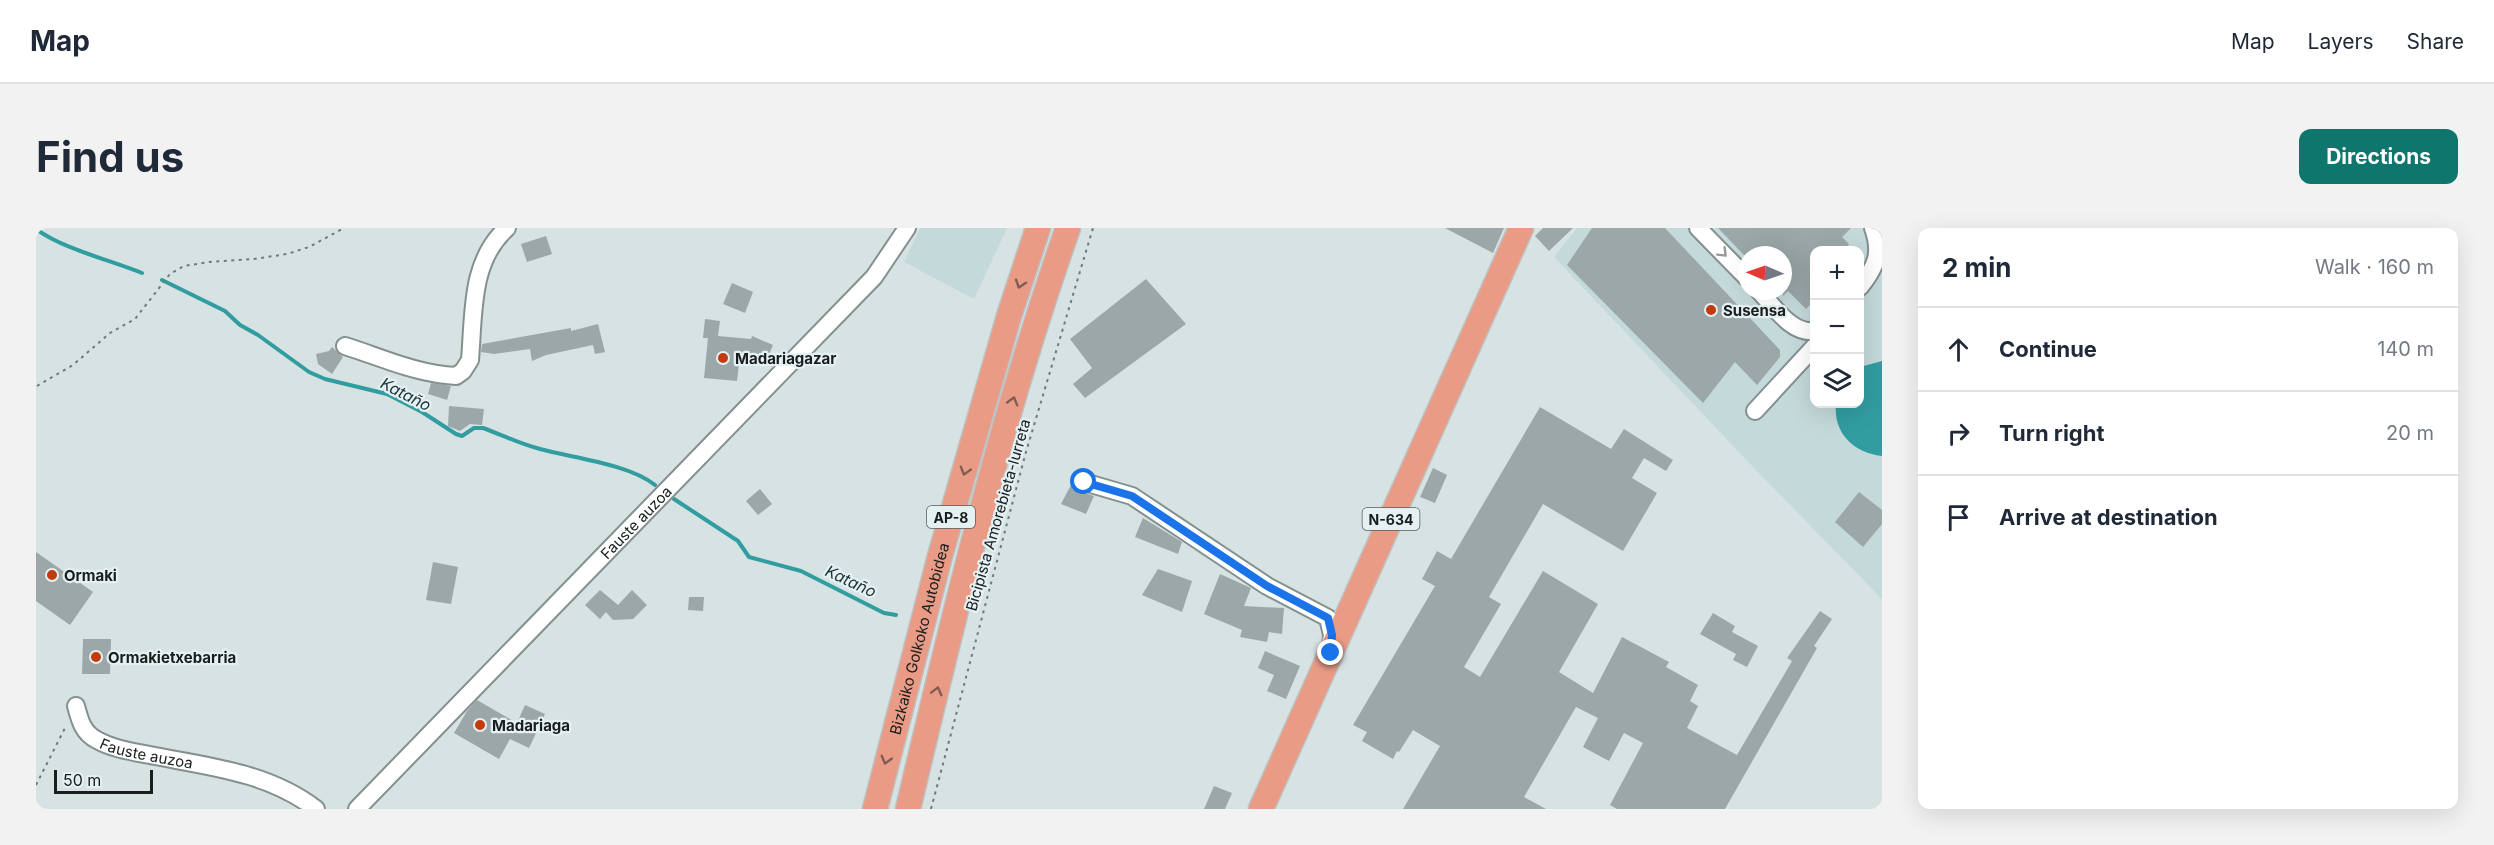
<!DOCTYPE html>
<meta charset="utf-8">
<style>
body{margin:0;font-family:Inter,sans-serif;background:#f2f2f3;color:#1f2937}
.controls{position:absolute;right:18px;top:18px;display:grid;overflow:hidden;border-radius:12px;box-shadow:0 6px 24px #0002}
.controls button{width:54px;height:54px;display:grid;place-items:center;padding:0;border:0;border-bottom:2px solid #e0e1e3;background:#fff;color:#1f2937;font:30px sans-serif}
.compass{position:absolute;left:1702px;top:18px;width:54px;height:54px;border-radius:50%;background:#fff;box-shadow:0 6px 24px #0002;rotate:272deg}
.scale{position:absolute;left:18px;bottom:15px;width:99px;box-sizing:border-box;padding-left:6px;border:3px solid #191d1d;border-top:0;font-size:16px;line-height:21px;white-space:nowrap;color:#191d1d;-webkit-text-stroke:4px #e4f0f1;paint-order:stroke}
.stop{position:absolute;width:18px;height:18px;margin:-14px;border:4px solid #1a73e8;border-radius:50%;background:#fff}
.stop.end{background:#1a73e8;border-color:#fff;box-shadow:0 2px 6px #0008}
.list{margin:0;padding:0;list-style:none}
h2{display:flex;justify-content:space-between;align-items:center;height:78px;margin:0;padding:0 24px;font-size:26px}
h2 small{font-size:20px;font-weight:400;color:#747a83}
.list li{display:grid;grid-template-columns:39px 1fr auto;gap:18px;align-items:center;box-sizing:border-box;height:84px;padding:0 24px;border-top:2px solid #e0e1e3}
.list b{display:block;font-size:22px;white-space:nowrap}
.list em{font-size:20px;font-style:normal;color:#747a83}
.icon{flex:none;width:33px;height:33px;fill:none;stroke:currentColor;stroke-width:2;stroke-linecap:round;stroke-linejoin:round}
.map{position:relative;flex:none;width:1846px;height:581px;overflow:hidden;border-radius:12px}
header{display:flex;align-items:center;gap:36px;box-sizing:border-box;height:84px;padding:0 30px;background:#fff;border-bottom:2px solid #e0e1e3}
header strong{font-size:28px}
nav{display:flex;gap:33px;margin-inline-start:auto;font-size:21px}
.intro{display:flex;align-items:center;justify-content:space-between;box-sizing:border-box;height:144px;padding:0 36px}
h1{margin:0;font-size:42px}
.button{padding:15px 27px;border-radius:12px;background:#0f766e;color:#fff;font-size:21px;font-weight:700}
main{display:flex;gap:36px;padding:0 36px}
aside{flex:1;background:#fff;border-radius:12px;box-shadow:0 6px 24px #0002}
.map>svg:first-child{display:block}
</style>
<header>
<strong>Map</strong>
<nav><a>Map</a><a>Layers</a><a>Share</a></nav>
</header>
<div class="intro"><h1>Find us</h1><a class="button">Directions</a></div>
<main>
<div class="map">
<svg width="1846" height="581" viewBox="0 0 1846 581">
<rect width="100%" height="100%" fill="#d7e3e3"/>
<g fill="#c4d9da" fill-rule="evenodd">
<polygon points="884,0 971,0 938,71 868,34"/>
<path d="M1541 0H1846V371L1717 239 1518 29ZM1778 22H1824V176H1778ZM1711 27H1747V63H1711Z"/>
</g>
<path fill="#319da1" d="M1846 133V228C1818 225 1797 205 1800 176H1824V139Z"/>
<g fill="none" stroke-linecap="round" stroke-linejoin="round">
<g stroke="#319da1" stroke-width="4">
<path d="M0 1C27 21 74 32 106 45"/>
<path d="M126 52 189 83 204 97 222 107 273 144 289 151 351 166 386 184 420 206 426 208 438 200H447C466 207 484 216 504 221 537 230 593 236 619 257"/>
<polyline points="638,271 702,313 713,329 765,343 848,385 860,387"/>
</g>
</g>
<g fill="#9ca8a8">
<polygon points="1409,0 1468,0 1457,25"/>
<polygon points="1507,0 1537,0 1513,23 1499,8"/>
<polygon points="1556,0 1629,0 1744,122 1744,129 1721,157 1699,134 1667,175 1531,37"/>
<polygon points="1682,0 1815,0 1806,9 1813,16 1808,22 1779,22 1779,72 1770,81 1752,63 1747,68 1747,27 1708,27"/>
<polygon points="510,8 516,26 491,34 485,16"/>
<polygon points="1110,51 1150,96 1049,170 1037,156 1056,140 1034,111"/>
<polygon points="696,55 717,64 709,85 687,76"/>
<polygon points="669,91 684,93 682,108 715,111 716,108 737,117 728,138 704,128 701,153 668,150 672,110 667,110"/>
<polygon points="562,96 569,124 559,126 557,117 510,127 496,133 494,121 458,126 445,124 446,116 535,100 535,103"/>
<polygon points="296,119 307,129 296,146 282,136 280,126 293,123"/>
<polygon points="395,155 415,158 411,172 392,166"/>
<polygon points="413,178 448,181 446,197 434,196 424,203 412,198"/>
<polygon points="1504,179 1575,221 1588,201 1637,232 1630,243 1608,230 1596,250 1621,265 1587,323 1507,276 1453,369 1465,376 1428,439 1444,449 1507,343 1562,376 1523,444 1557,465 1586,409 1633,434 1630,439 1662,457 1654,473 1662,478 1651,500 1701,527 1756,433 1751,430 1784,383 1796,391 1778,418 1781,420 1689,581 1581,581 1574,577 1607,515 1588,505 1573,533 1547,519 1562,490 1540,479 1488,569 1510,581 1367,581 1404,518 1377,502 1363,524 1361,523 1357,531 1326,513 1331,504 1317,497 1399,358 1386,351 1401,323 1415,331"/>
<polygon points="1397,240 1411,247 1399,275 1384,269"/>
<polygon points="1036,255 1045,264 1058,268 1050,286 1025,276"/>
<polygon points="724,261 736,276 722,287 710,273"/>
<polygon points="1823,264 1846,282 1846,296 1827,319 1799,294"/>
<polygon points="1107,290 1146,314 1142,326 1099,309"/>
<polygon points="0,324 57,364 34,397 0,373"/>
<polygon points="397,334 422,339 415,376 390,372"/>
<polygon points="1122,341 1156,353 1146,384 1106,367"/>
<polygon points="1184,346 1215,360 1208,378 1248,380 1246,406 1233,404 1231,414 1204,409 1206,402 1168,386"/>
<polygon points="564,362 582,377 596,362 611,377 597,391 577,392 570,384 564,391 549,377"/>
<polygon points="653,369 668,369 667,383 652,382"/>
<polygon points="1677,385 1699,398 1696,404 1722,418 1711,439 1697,432 1700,426 1664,406"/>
<polygon points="47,411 75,411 74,446 46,446"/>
<polygon points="1229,423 1264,438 1250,471 1231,463 1238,447 1222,440"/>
<polygon points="441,472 481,495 489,477 509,486 493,520 474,511 463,531 418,505 431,483"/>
<polygon points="1178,558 1196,565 1189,581 1168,581"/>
</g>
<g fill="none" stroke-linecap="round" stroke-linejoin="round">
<g stroke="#849090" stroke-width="20">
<g id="minor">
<polyline points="1662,0 1711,50"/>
<path d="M1824 59C1840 39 1846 25 1837 0"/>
<path d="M1723 63C1738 78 1755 106 1778 103"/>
<path d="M309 118C347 130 381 146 420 148L427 143 434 132C438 85 434 33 471 0"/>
<polyline points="1719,183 1778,119"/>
<polyline points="1048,254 1096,268 1231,358 1292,390 1296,407 1295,419"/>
<path id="s1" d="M40 478C44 493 47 505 61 512 79 522 100 524 119 528 176 539 233 545 280 581"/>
<path id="s2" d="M321 581 838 49 871 0"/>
</g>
</g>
<g stroke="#bfc0c0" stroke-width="27">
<g id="highway">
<path id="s3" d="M839 581 904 328 973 88 1002 0"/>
<path d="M872 581C918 386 965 190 1032 0"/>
<polyline points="1225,581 1485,0"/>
</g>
</g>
<g stroke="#717979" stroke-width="2" stroke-dasharray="3 4.5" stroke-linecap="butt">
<polyline points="1,158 37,137 74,105 99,91 134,46 148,38 173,34 218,31 251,26 273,19 308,0"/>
<polyline points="0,557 30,498"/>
<polyline points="895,581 990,224 1057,0"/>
</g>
<use href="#minor" stroke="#fff" stroke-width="16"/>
<use href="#highway" stroke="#ea9b86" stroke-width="24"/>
</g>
<defs><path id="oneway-chevron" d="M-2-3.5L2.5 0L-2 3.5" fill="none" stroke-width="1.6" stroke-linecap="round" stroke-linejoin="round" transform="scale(1.5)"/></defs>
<use stroke="#989999" href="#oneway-chevron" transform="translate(1687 25) rotate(45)"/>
<g stroke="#825c52">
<use href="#oneway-chevron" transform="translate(984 56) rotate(108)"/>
<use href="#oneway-chevron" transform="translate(977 173) rotate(-74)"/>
<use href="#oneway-chevron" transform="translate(929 243) rotate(106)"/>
<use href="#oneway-chevron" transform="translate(901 463) rotate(-76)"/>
<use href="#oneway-chevron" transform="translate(850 532) rotate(105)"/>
</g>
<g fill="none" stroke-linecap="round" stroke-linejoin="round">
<polyline stroke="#1a73e8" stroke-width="8" points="1048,254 1096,268 1231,358 1292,390 1296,407 1295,425"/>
</g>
<g fill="#c23a0d" stroke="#e4f0f1" stroke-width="2">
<circle cx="1675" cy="82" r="6"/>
<circle cx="687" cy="130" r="6"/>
<circle cx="16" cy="347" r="6"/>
<circle cx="60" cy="429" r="6"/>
<circle cx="444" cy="497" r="6"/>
</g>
<g text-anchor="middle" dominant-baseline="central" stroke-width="4.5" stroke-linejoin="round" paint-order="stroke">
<g fill="#e4f0f1" stroke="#565c5d" stroke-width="1.5">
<rect x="891" y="278" width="48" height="22" rx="4.5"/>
<rect x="1326.5" y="280" width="57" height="22" rx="4.5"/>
</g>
<g font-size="14" font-weight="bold" fill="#191d1d">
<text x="915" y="289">AP-8</text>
<text x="1355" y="291">N-634</text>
</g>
<g font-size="15" font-weight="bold" fill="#191d1d" stroke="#e4f0f1" text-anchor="start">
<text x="1687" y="82">Susensa</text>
<text x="699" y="130">Madariagazar</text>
<text x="28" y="347">Ormaki</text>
<text x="72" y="429">Ormakietxebarria</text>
<text x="456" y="497">Madariaga</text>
</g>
<g font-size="15" fill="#191d1d" stroke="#e4f0f1">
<text transform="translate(962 287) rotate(-74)">Bicipista Amorebieta-Iurreta</text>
<text stroke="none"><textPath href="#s2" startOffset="400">Fauste auzoa</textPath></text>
<text stroke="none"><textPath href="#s3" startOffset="176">Bizkaiko Golkoko Autobidea</textPath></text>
<text stroke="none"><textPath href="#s1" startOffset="93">Fauste auzoa</textPath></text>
</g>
<g font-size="16" font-style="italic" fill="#1a3233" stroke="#e4f0f1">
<text transform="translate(370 166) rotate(27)">Kataño</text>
<text transform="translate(815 353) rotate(25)">Kataño</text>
</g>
</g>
</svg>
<div class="controls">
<button>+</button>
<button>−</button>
<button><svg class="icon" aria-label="layers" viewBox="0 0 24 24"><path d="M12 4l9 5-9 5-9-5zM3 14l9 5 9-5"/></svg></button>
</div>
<svg class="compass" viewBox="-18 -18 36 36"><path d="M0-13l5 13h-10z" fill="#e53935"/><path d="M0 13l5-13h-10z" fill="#747a83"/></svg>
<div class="scale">50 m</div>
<div class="stop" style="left:1048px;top:254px"></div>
<div class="stop end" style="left:1295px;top:425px"></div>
</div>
<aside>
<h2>2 min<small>Walk · 160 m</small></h2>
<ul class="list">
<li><svg class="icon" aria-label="ahead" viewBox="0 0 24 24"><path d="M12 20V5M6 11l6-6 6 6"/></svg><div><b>Continue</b></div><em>140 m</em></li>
<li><svg class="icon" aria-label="right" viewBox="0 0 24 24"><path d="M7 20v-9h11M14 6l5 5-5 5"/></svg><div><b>Turn right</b></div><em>20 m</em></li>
<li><svg class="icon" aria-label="arrive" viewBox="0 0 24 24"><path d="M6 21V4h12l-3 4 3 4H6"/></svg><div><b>Arrive at destination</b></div></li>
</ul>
</aside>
</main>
